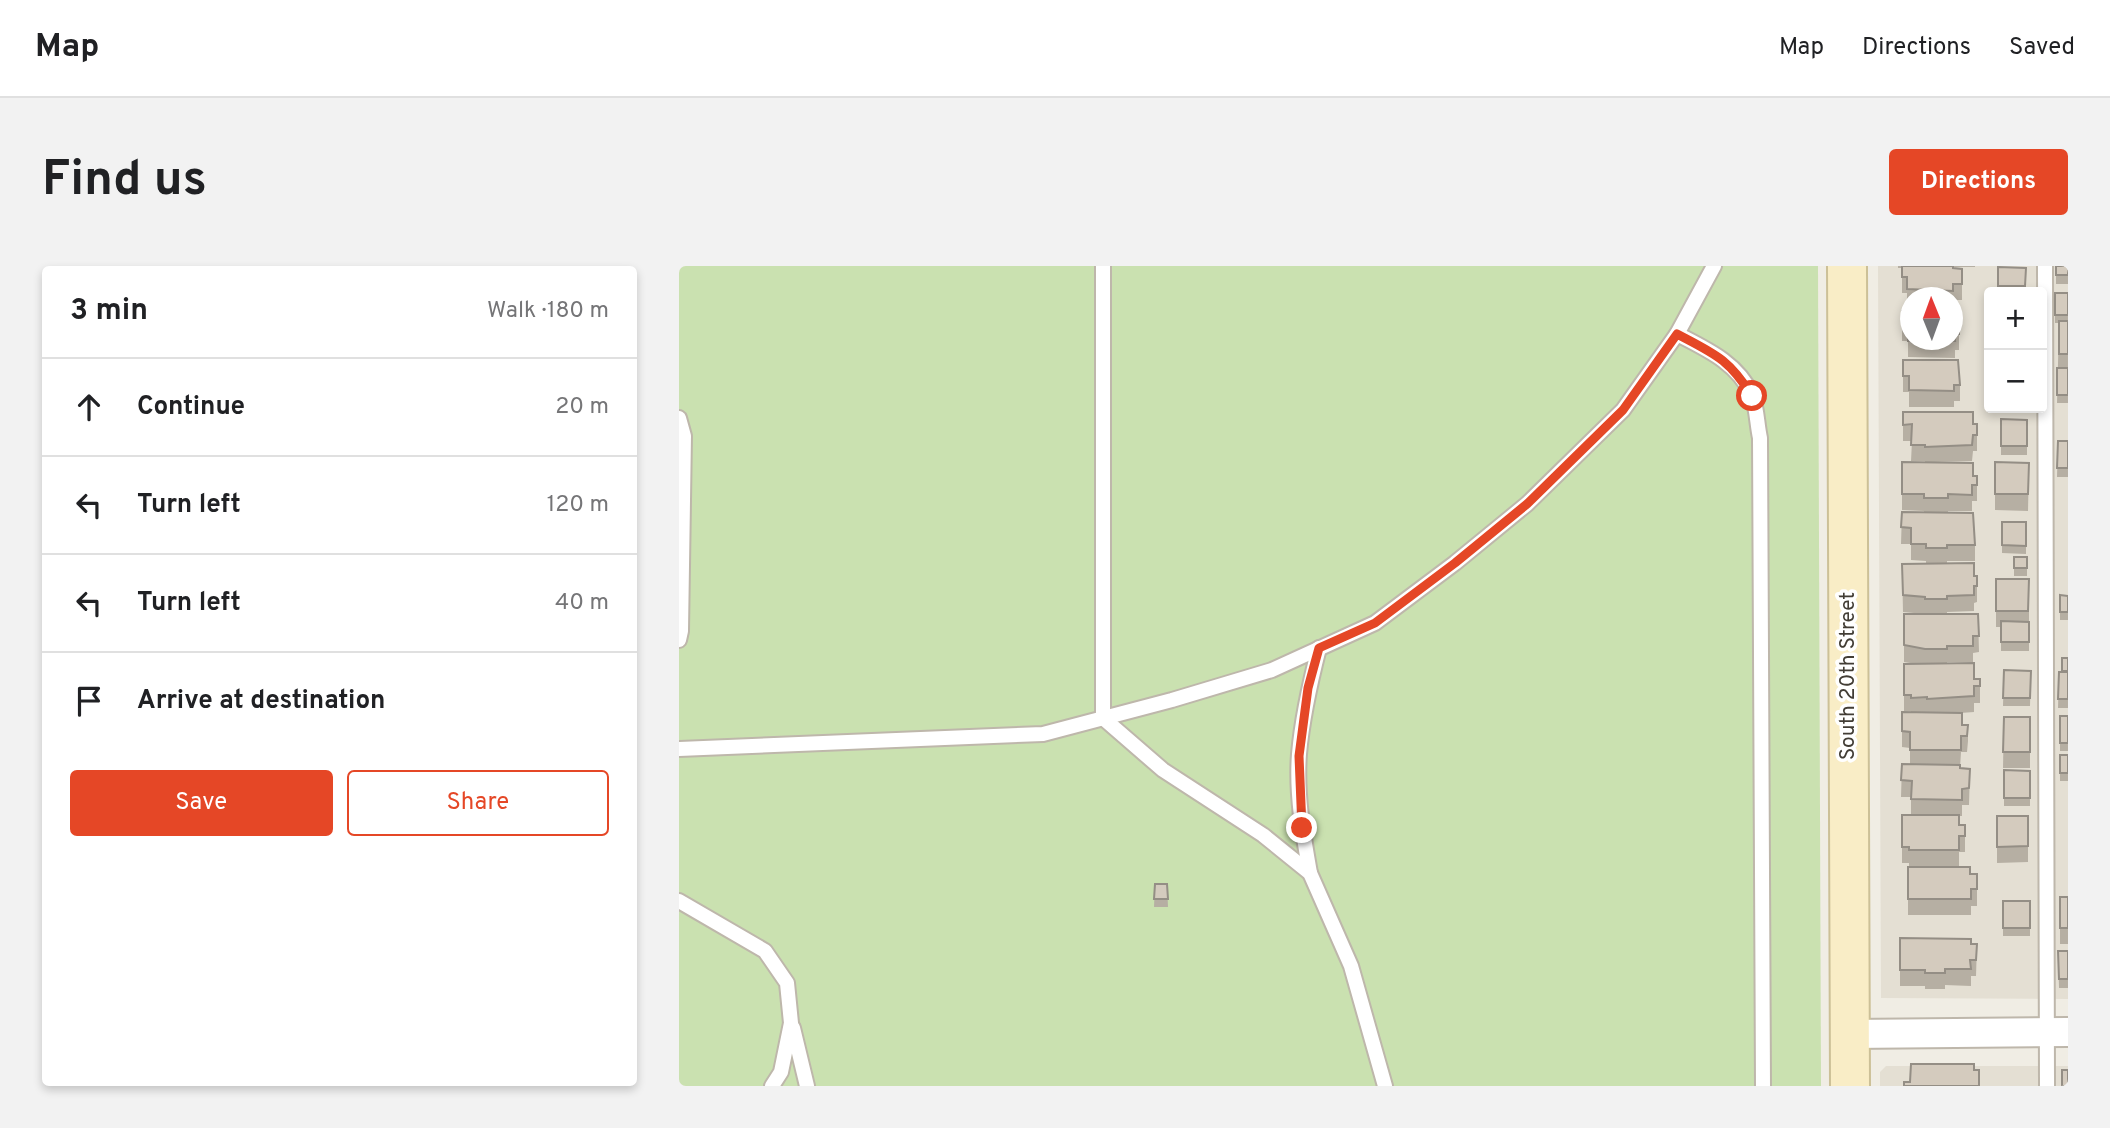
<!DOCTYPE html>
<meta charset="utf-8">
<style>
body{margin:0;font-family:Overpass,sans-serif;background:#f2f2f2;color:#202124}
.controls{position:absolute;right:21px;top:21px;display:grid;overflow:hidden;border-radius:7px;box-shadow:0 4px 10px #0003}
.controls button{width:63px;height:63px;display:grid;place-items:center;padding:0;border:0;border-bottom:2px solid #e0e0e0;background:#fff;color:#202124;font:35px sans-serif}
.compass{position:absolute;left:1221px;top:21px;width:63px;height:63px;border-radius:50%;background:#fff;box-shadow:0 4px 10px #0003;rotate:359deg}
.stop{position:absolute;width:21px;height:21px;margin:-16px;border:5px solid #e54726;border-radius:50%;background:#fff}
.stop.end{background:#e54726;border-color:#fff;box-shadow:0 2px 7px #0008}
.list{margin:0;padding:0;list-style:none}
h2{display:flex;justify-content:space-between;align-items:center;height:91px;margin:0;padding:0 28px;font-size:30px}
h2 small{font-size:23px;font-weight:400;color:#757577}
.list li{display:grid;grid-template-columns:46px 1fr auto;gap:21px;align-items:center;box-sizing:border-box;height:98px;padding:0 28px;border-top:2px solid #e0e0e0}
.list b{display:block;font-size:26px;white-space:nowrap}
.list em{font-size:23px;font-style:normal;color:#757577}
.actions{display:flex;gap:14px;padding:21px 28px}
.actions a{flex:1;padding:16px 0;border:2px solid #e54726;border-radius:7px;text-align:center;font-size:24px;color:#e54726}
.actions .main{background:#e54726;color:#fff}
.icon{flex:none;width:38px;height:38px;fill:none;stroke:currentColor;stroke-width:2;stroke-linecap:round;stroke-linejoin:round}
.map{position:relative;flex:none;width:1389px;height:820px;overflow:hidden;border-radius:7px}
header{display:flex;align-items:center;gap:42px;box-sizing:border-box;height:98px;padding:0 35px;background:#fff;border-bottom:2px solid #e0e0e0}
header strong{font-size:33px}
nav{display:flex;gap:38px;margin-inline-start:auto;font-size:24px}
.intro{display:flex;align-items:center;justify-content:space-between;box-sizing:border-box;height:168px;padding:0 42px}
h1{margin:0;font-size:49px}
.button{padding:18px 32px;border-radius:7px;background:#e54726;color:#fff;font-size:24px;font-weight:700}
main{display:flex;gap:42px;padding:0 42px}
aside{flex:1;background:#fff;border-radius:7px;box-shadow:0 4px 10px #0003}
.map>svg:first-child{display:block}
</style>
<header>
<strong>Map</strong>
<nav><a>Map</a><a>Directions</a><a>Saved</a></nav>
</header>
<div class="intro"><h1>Find us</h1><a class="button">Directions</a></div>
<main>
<aside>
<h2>3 min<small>Walk · 180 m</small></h2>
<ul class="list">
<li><svg class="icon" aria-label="ahead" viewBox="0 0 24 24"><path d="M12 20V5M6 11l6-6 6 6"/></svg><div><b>Continue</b></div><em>20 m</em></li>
<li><svg class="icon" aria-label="left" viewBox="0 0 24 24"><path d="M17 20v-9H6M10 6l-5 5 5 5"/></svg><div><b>Turn left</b></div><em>120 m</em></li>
<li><svg class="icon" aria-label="left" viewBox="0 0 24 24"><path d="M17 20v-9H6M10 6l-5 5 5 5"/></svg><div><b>Turn left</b></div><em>40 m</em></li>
<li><svg class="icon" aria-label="arrive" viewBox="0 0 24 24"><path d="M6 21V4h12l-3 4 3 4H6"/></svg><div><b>Arrive at destination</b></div></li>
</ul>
<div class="actions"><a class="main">Save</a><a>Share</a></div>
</aside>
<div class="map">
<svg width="1389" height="820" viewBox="0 0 1389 820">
<rect width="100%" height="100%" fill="#f0ede4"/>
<g fill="#e4dfd3" fill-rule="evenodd">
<path d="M1199 0H1389V733L1202 732ZM1310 26H1363V142H1310ZM1232 32H1274V74H1232Z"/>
<polygon points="1207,800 1389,800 1389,820 1201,820 1201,806"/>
</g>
<polygon fill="#cae1b0" points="0,0 1139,0 1142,820 0,820"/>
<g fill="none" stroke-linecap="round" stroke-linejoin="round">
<g stroke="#beb7ab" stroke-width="18">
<g id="lane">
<polyline points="424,0 424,452 484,504 584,569 631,607 672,700 706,820"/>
<polyline points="1366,0 1368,820"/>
<path d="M998 68C1027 83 1059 97 1073 129 1078 142 1078 159 1081 172L1084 820"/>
<polyline points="0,152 5,170 2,365 0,374"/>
<polyline points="0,483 364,468 493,434 593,404 696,357 776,297 848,238 944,144 998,68 1035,0"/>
<path d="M631 607C624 568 617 528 620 488 623 453 631 417 640 382"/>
<polyline points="0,635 86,685 108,717 112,757 102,806 93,820"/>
<polyline points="114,762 128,820"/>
</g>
</g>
<g stroke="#beb7ab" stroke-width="32">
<polyline id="street" points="1171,768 1389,766"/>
</g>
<g stroke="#ccc097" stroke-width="42">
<polyline id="secondary" points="1168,0 1171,820"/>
</g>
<use href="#lane" stroke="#fff" stroke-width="14"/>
<use href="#street" stroke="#fff" stroke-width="28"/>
<use href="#secondary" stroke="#f9edc6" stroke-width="38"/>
</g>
<g fill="#b6afa3">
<polygon points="1219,0 1296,0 1296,1 1274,1 1274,2 1283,3 1283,34 1274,34 1274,41 1273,32 1231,32 1231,40 1228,40 1228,27 1223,27 1223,2 1219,2"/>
<rect x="1377" y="0" width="12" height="18"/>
<polygon points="1319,1 1347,2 1346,26 1319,26"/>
<polygon points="1376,27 1389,27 1389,137 1378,137 1380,57 1376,57"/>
<polygon points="1223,45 1274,56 1280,56 1280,84 1276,84 1276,92 1229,91 1229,75 1223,75"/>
<polygon points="1224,94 1281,119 1281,135 1275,135 1275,141 1230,141 1230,126 1224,126"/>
<polygon points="1224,146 1298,158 1298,185 1294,185 1293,195 1255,196 1294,210 1298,210 1298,235 1293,235 1293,245 1269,245 1269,247 1296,279 1296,295 1268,295 1268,297 1295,310 1298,310 1298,336 1295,337 1295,345 1268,346 1268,348 1299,348 1300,386 1294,387 1294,396 1268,396 1268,397 1295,413 1301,413 1301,437 1295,437 1295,446 1281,447 1283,459 1289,459 1289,475 1288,486 1282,486 1281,502 1291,503 1290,539 1283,539 1283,550 1280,550 1280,559 1286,559 1286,586 1280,586 1280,600 1230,600 1230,597 1223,597 1223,549 1232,549 1232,531 1222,531 1223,498 1231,498 1231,482 1223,481 1223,446 1232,447 1232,445 1225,445 1225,398 1238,398 1225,396 1225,348 1246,348 1224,346 1223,298 1247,298 1247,295 1232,294 1232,278 1222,278 1223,246 1245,247 1245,245 1223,244 1223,196 1246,196 1246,195 1232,195 1233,175 1224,175"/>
<polygon points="1322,153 1348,154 1348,189 1322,189"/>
<polygon points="1379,175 1389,175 1389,211 1378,211"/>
<polygon points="1316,196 1350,197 1349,245 1316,244"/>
<polygon points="1323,256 1347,256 1347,288 1323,287"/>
<rect x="1335" y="291" width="13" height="19"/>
<polygon points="1317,313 1350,313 1350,385 1322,385 1322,361 1317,361"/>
<polygon points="1381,329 1389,330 1389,354 1381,354"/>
<polygon points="1383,392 1389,392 1389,442 1379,442 1380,406 1383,406"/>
<polygon points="1325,404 1352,405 1351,440 1324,440"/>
<rect x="1381" y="450" width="8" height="35"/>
<polygon points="1325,451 1351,451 1351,502 1324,502"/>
<rect x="1381" y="489" width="8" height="26"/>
<polygon points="1325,504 1351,505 1351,540 1325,540"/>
<polygon points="1318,550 1349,550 1349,596 1318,597"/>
<polygon points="1229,601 1291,608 1298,608 1298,640 1292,640 1292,649 1229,649"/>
<polygon points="476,618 488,618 489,641 475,641"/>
<rect x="1381" y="631" width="8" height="47"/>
<rect x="1324" y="635" width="27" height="35"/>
<polygon points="1221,672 1298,678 1297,710 1292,710 1292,720 1266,719 1266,723 1246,723 1246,720 1221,720"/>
<polygon points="1379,685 1389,685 1389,722 1380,722"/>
</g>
<g fill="#d4cbbe" stroke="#948e85" stroke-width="2">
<polygon points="1223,0 1274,0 1274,2 1283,3 1283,18 1274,18 1274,25 1228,23 1228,11 1223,11"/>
<rect x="1377" y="0" width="12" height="9"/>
<polygon points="1319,1 1347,2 1346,20 1319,20"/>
<rect x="1376" y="27" width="13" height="22"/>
<polygon points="1223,45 1231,45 1231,74 1273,74 1273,45 1275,45 1274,56 1280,56 1280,68 1275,68 1276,75 1229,75 1229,59 1223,59"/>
<rect x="1380" y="55" width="9" height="33"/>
<polygon points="1224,94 1279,94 1281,119 1275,119 1275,125 1230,124 1230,110 1224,110"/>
<rect x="1378" y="102" width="11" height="27"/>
<polygon points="1224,146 1294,146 1294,158 1298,158 1298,169 1294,169 1293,179 1246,181 1246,179 1232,179 1233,158 1224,159"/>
<polygon points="1322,153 1348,154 1348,180 1322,180"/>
<polygon points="1379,175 1389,175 1389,202 1378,202"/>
<polygon points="1223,196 1294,197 1294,210 1298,210 1298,219 1293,219 1293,229 1269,228 1269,232 1245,232 1245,228 1223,228"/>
<polygon points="1316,196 1350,197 1349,228 1316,228"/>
<polygon points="1223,246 1294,247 1296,279 1268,279 1268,282 1247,282 1247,278 1232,278 1232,262 1222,261"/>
<polygon points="1323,256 1347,256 1347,280 1323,279"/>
<rect x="1335" y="291" width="13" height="11"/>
<polygon points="1295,297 1295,310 1298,310 1298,320 1295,320 1295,329 1268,330 1268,333 1246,333 1246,331 1224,329 1223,298"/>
<polygon points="1317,313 1350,313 1349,345 1317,345"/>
<polygon points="1381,329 1389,330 1389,346 1381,346"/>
<polygon points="1225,348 1299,348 1300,370 1294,370 1294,380 1268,380 1268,383 1246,383 1225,379"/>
<polygon points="1322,355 1350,356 1350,376 1322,376"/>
<rect x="1383" y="392" width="6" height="13"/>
<polygon points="1295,397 1295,413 1301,413 1301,420 1295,420 1295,430 1248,433 1248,431 1232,432 1232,429 1225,429 1225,398"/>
<polygon points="1325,404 1352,405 1351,432 1324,432"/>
<polygon points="1380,406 1389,406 1389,433 1379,433"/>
<polygon points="1223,446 1283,447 1283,459 1289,459 1288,470 1282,470 1282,484 1231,484 1231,466 1223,465"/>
<rect x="1381" y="450" width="8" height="27"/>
<polygon points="1325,451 1351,451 1351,486 1324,486"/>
<rect x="1381" y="489" width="8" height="18"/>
<polygon points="1223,498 1281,499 1281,502 1291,503 1290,522 1283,523 1283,534 1232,533 1233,515 1222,514"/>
<polygon points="1325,504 1351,505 1351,532 1325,532"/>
<polygon points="1223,549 1280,549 1280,559 1286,559 1286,570 1280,570 1280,584 1230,584 1230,581 1223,581"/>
<polygon points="1318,550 1349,550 1349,580 1318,581"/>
<polygon points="1229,601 1291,601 1291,608 1298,608 1298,623 1292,623 1292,633 1229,633"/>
<polygon points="476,618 488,618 489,633 475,633"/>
<rect x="1381" y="631" width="8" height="31"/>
<rect x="1324" y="635" width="27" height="27"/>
<polygon points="1221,672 1292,673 1292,678 1298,678 1297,694 1291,694 1292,703 1266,703 1266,707 1246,707 1246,704 1221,704"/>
<polygon points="1379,685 1389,685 1389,713 1380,713"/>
<polygon points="1232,798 1295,798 1295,804 1300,804 1300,820 1225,820 1225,816 1231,816"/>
<rect x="1383" y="804" width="6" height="16"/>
</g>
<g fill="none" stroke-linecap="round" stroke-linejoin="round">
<path stroke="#e54726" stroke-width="9" d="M623 562 620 490 629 422 640 382 696 357 776 297 848 238 944 144 998 68C1036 88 1050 93 1073 130"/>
</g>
<g text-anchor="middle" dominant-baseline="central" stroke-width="7" stroke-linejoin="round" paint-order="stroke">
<g font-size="21" fill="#423d35" stroke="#fff">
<text transform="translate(1169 410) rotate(-90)">South 20th Street</text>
</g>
</g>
</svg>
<div class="controls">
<button>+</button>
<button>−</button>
</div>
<svg class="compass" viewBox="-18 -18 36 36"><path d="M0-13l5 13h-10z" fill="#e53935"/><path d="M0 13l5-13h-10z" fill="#757577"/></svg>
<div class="stop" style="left:1073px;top:130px"></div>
<div class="stop end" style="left:623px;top:562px"></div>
</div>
</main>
